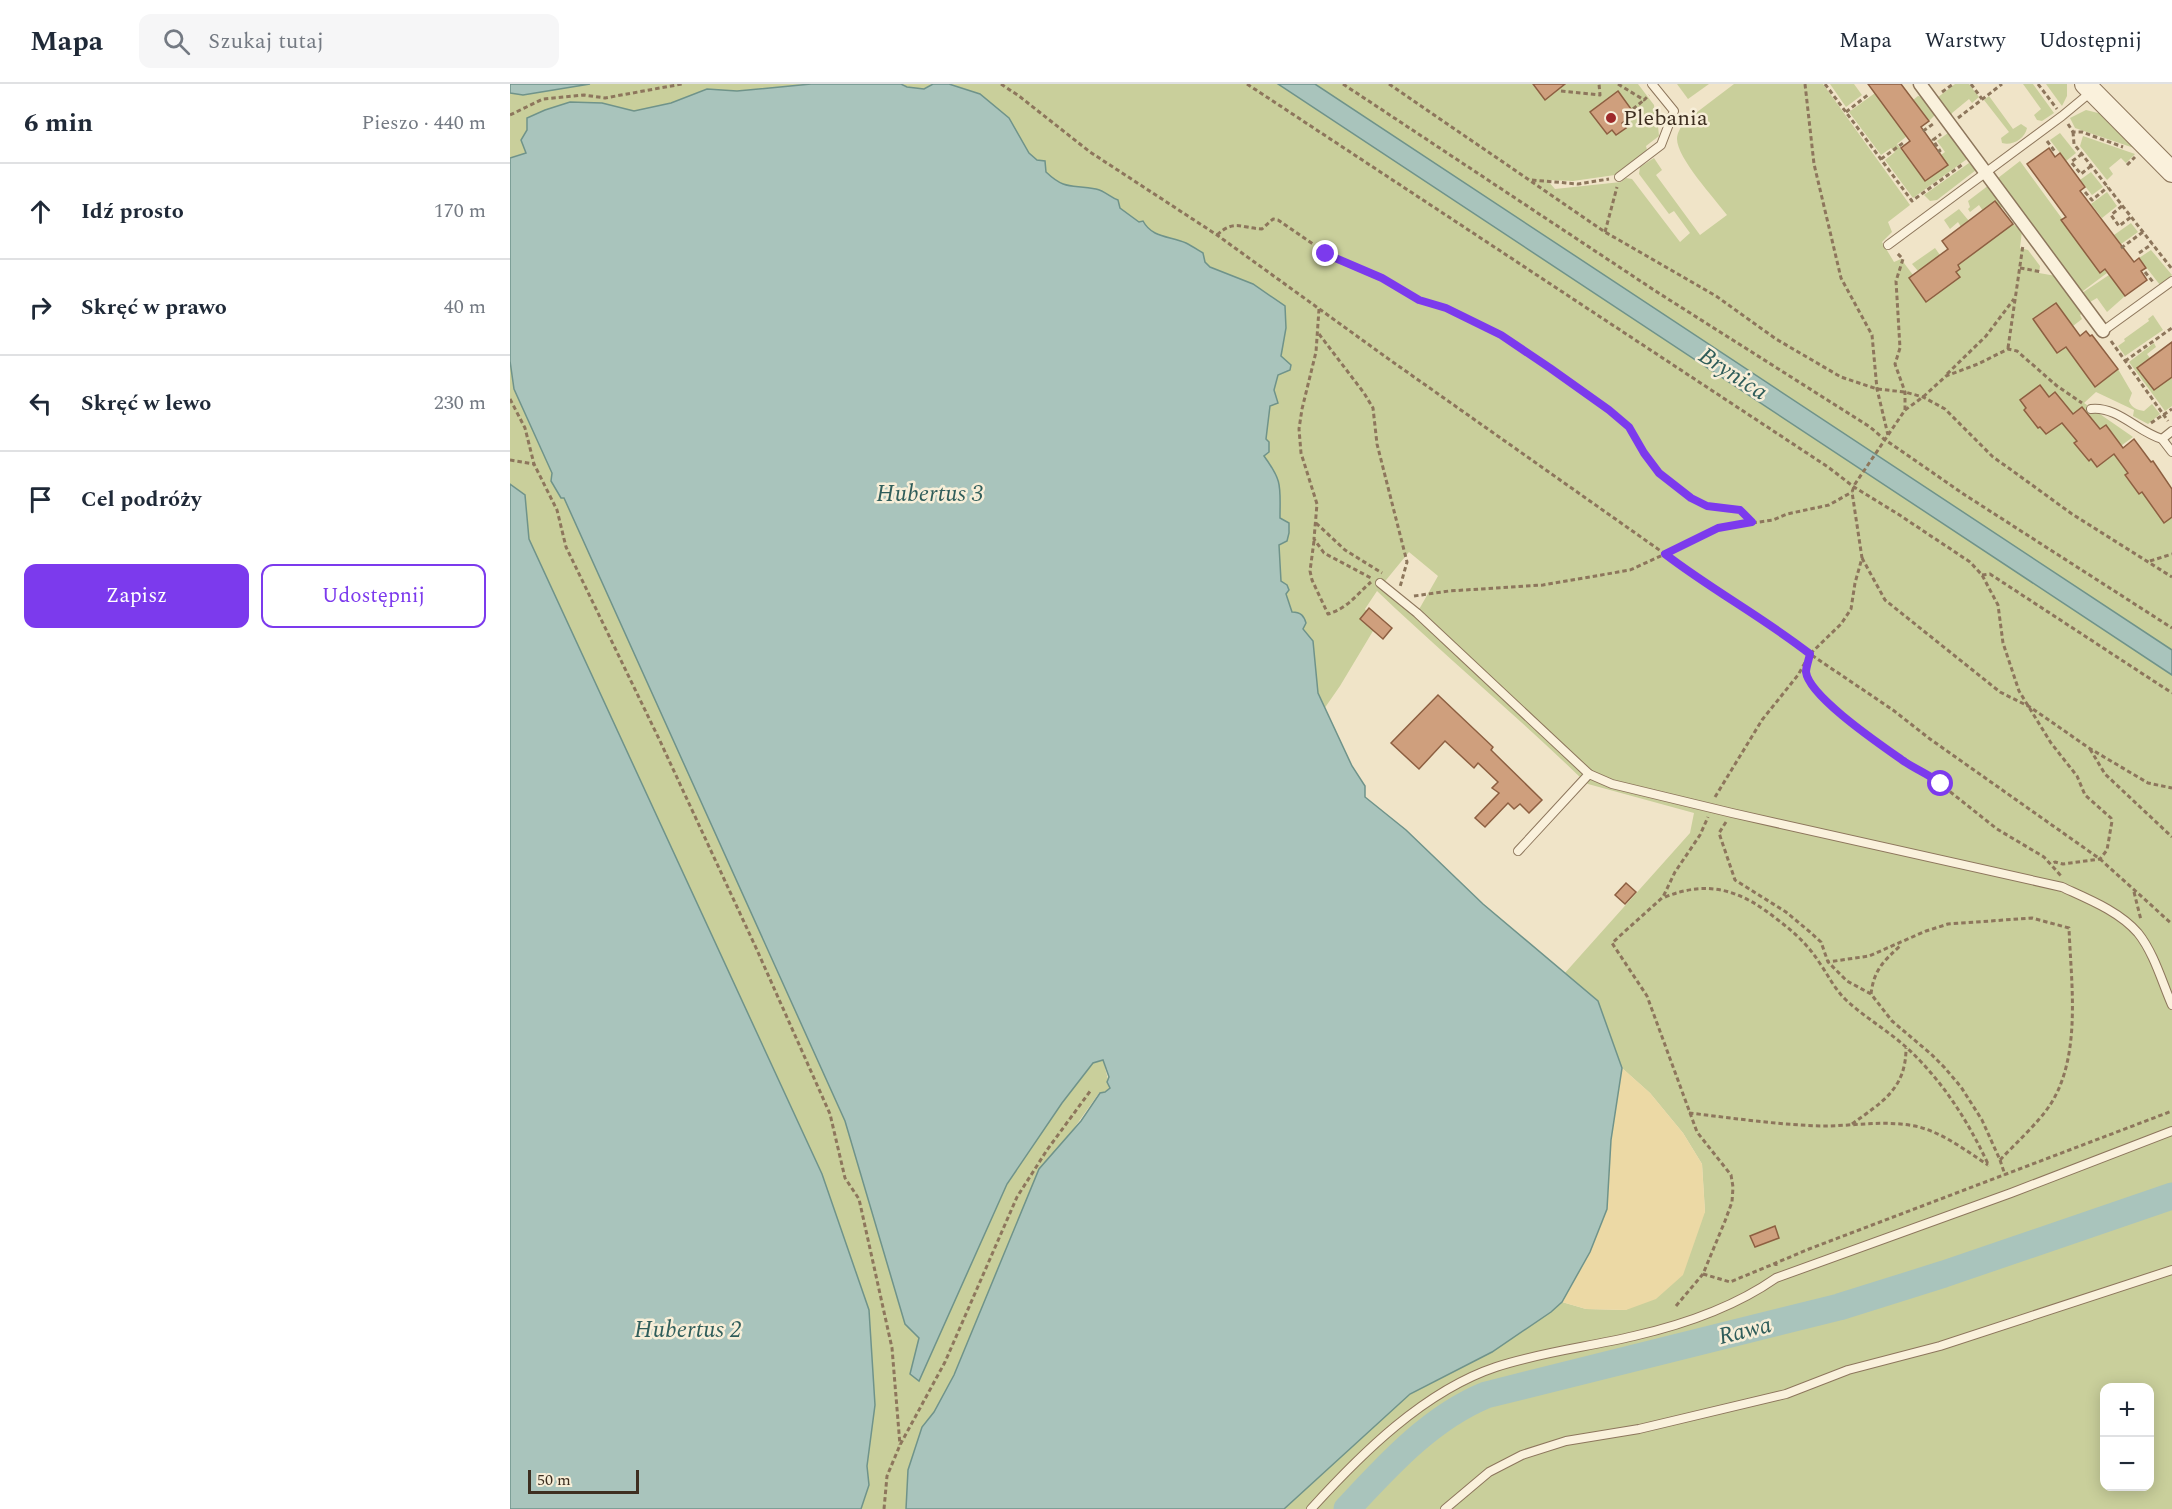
<!DOCTYPE html>
<html lang="pl">
<meta charset="utf-8">
<style>
body{margin:0;font-family:Spectral,serif;background:#f6f6f7;color:#1f2937}
.controls{position:absolute;right:18px;bottom:18px;display:grid;overflow:hidden;border-radius:12px;box-shadow:0 3px 15px #0003}
.controls button{width:54px;height:54px;display:grid;place-items:center;padding:0;border:0;border-bottom:2px solid #e0e1e3;background:#fff;color:#1f2937;font:30px sans-serif}
.scale{position:absolute;left:18px;bottom:15px;width:111px;box-sizing:border-box;padding-left:6px;border:3px solid #3d2e20;border-top:0;font-size:16px;line-height:21px;white-space:nowrap;color:#3d2e20;-webkit-text-stroke:4px #f7eed8;paint-order:stroke}
.stop{position:absolute;width:18px;height:18px;margin:-14px;border:4px solid #7c3aed;border-radius:50%;background:#fff}
.stop.end{background:#7c3aed;border-color:#fff;box-shadow:0 2px 6px #0008}
.list{margin:0;padding:0;list-style:none}
h2{display:flex;justify-content:space-between;align-items:center;height:78px;margin:0;padding:0 24px;font-size:26px}
h2 small{font-size:20px;font-weight:400;color:#747a83}
.list li{display:grid;grid-template-columns:39px 1fr auto;gap:18px;align-items:center;box-sizing:border-box;height:96px;padding:0 24px;border-top:2px solid #e0e1e3}
.list b{display:block;font-size:22px;white-space:nowrap}
.list em{font-size:20px;font-style:normal;color:#747a83}
.actions{display:flex;gap:12px;padding:18px 24px}
.actions a{flex:1;padding:14px 0;border:2px solid #7c3aed;border-radius:12px;text-align:center;font-size:21px;color:#7c3aed}
.actions .main{background:#7c3aed;color:#fff}
.icon{flex:none;width:33px;height:33px;fill:none;stroke:currentColor;stroke-width:2;stroke-linecap:round;stroke-linejoin:round}
.map{position:relative;flex:none;width:1662px;height:1425px;overflow:hidden}
header{display:flex;align-items:center;gap:36px;box-sizing:border-box;height:84px;padding:0 30px;background:#fff;border-bottom:2px solid #e0e1e3}
header strong{font-size:28px}
nav{display:flex;gap:33px;margin-inline-start:auto;font-size:21px}
.search{width:420px;height:54px;background:#f6f6f7;display:flex;align-items:center;gap:15px;box-sizing:border-box;padding:0 21px;border-radius:12px;color:#747a83;font-size:22px}
main{display:flex}
aside{flex:1;background:#fff}
.map>svg:first-child{display:block}
</style>
<header>
<strong>Mapa</strong>
<div class="search"><svg class="icon" aria-label="search" viewBox="0 0 24 24"><circle cx="10" cy="10" r="6"/><path d="M15 15l6 6"/></svg>Szukaj tutaj</div>
<nav><a>Mapa</a><a>Warstwy</a><a>Udostępnij</a></nav>
</header>
<main>
<aside>
<h2>6 min<small>Pieszo · 440 m</small></h2>
<ul class="list">
<li><svg class="icon" aria-label="ahead" viewBox="0 0 24 24"><path d="M12 20V5M6 11l6-6 6 6"/></svg><div><b>Idź prosto</b></div><em>170 m</em></li>
<li><svg class="icon" aria-label="right" viewBox="0 0 24 24"><path d="M7 20v-9h11M14 6l5 5-5 5"/></svg><div><b>Skręć w prawo</b></div><em>40 m</em></li>
<li><svg class="icon" aria-label="left" viewBox="0 0 24 24"><path d="M17 20v-9H6M10 6l-5 5 5 5"/></svg><div><b>Skręć w lewo</b></div><em>230 m</em></li>
<li><svg class="icon" aria-label="arrive" viewBox="0 0 24 24"><path d="M6 21V4h12l-3 4 3 4H6"/></svg><div><b>Cel podróży</b></div></li>
</ul>
<div class="actions"><a class="main">Zapisz</a><a>Udostępnij</a></div>
</aside>
<div class="map">
<svg width="1662" height="1425" viewBox="0 0 1662 1425">
<rect width="100%" height="100%" fill="#f0e4c8"/>
<g fill="#c9cf9b" fill-rule="evenodd">
<path d="M0 0H768L1662 591V1109L1347 1215 1201 1254 993 1303 957 1316 928 1332 869 1382 829 1425H774L900 1310 982 1268 1041 1228 1052 1218 1076 1225 1116 1226 1195 1128 1192 1080 1173 1049 1140 1009 1112 984 1088 917 1054 890 1180 749 1184 729 1078 700 1073 696C1006 631 935 572 867 507L855 525 866 542 830 602 634 884 580 982 583 979 593 976 600 1003 595 1008 589 1009 533 1088 517 1116 444 1291 424 1328 412 1343 398 1386 396 1425H0ZM899 468 928 492 907 529 872 501Z"/>
<path d="M805 0H1128L1144 21 1146 41 1148 42 1149 52 1136 62 1137 66 1105 91 1063 97 1037 96 1045 105 1111 98 1116 94 1122 95 1170 158 1180 149 1164 127 1159 130 1129 90 1130 83 1144 74 1152 86 1146 91 1190 151 1217 131C1205 115 1167 74 1167 55 1167 49 1171 43 1174 38L1224 0H1313L1400 121 1378 138 1382 148 1372 158 1384 178 1391 175 1403 191 1399 195 1416 218 1450 193 1446 188 1450 185 1448 181 1503 140 1512 147 1510 164 1518 166 1530 182 1529 189 1546 192 1573 229 1570 231 1572 235 1563 242 1546 219 1524 234 1547 268 1559 261 1560 268 1585 302 1608 285 1622 309 1619 317C1622 324 1627 326 1634 327L1642 320 1650 330 1638 340 1623 332 1624 326 1586 308 1574 319 1623 353 1608 364 1618 389 1615 392 1629 410 1632 408 1662 433V566Z"/>
<polygon points="1167,0 1199,0 1178,15"/>
<polygon points="1320,0 1344,0 1352,11 1336,23"/>
<polygon points="1445,0 1459,0 1469,13 1462,19 1459,15 1442,29 1442,33 1427,14"/>
<polygon points="1513,0 1523,0 1544,29 1532,37 1527,36 1524,31 1531,25"/>
<polygon points="1536,0 1557,0 1557,12 1552,22"/>
<polygon points="1365,9 1397,52 1387,60 1415,97 1437,81 1431,71 1435,68 1427,57 1438,49 1457,75 1403,114 1375,76 1385,68 1381,64 1371,71 1339,28"/>
<polygon points="1408,12 1412,13 1425,31 1419,37 1403,16"/>
<path d="M1479 12 1503 45 1511 40 1517 44C1515 55 1502 62 1492 59L1491 54 1499 48 1474 16Z"/>
<polygon points="1576,26 1592,30 1624,64 1565,44 1560,34"/>
<polygon points="1550,49 1566,69 1556,77 1540,56"/>
<polygon points="1573,52 1625,70 1616,79 1611,74 1599,84 1603,90 1597,96 1570,62"/>
<polygon points="1510,77 1591,188 1595,185 1597,189 1573,207 1569,207 1488,94"/>
<polygon points="1459,79 1466,86 1427,116 1420,117 1414,111"/>
<polygon points="1581,88 1593,103 1582,111 1570,96"/>
<polygon points="1479,101 1494,122 1490,124 1473,127 1469,121 1460,128 1458,125 1460,123 1458,117"/>
<polygon points="1597,108 1607,122 1592,134 1581,120"/>
<polygon points="1449,125 1459,137 1451,143 1448,138 1440,145 1434,136"/>
<polygon points="1621,139 1628,148 1611,160 1604,151"/>
<polygon points="1425,164 1430,171 1408,187 1402,180"/>
<polygon points="1641,166 1662,191 1650,201 1629,174"/>
<polygon points="1599,191 1615,212 1597,228 1587,214 1580,218 1572,209"/>
<polygon points="1643,231 1653,246 1615,272 1608,262 1615,257 1614,255 1639,237 1638,235"/>
<polygon points="1644,259 1646,263 1637,270 1640,274 1628,284 1644,306 1662,293 1662,322 1655,327 1619,278"/>
<path d="M1662 1115V1425H842C869 1398 896 1368 926 1345 947 1329 972 1319 996 1310L1332 1229ZM1594 1304H1640V1402H1594Z"/>
</g>
<polygon fill="#ecd9a5" points="1112,984 1140,1009 1173,1049 1192,1080 1195,1128 1173,1191 1146,1215 1116,1226 1076,1225 1052,1218 1080,1168 1097,1125 1101,1056"/>
<g fill="#a9c4bc" stroke="#6f938a" stroke-width="1.5">
<polygon points="0,0 80,0 13,11 0,9"/>
<path d="M301 0H391L397 3 414 5 423 0H439L470 10 499 34 519 69 527 76 535 77 536 88C556 107 562 100 586 105 595 107 600 113 608 116L610 124 629 138 633 137C642 154 660 152 676 159 682 162 688 166 693 169L695 178 700 183 743 200 775 222 776 244 771 272 781 281 780 286 768 291 764 306 768 319 760 322 756 355 759 358V368L754 372C773 398 770 402 770 434L779 439V449L777 457 769 461 771 497 777 501 779 506 776 510 782 528C791 528 794 532 796 539L793 545 803 557 808 609 842 682 855 702V713L896 746 973 820 1088 917 1112 984 1101 1056 1097 1125 1080 1168 1052 1218 1041 1228 982 1268 900 1310 774 1425H396L398 1386 412 1343 424 1328 444 1291 529 1085 571 1037 590 1009 595 1008 600 1004 597 998 599 993 593 976 583 979 552 1019 497 1100 409 1297 400 1290 409 1254 395 1240 335 1037 54 414H51L41 397 42 389 4 305 0 277V74L16 69 11 56 17 46V34L35 26 60 18 92 19 124 27 161 19 197 5 227 7Z"/>
<polygon points="768,0 805,0 1662,566 1662,591"/>
<polygon points="0,400 15,411 19,455 312,1090 359,1226 365,1321 357,1382 359,1401 351,1425 0,1425"/>
</g>
<g fill="none" stroke-linecap="round" stroke-linejoin="round">
<path stroke="#a9c4bc" stroke-width="27" d="M837 1425C877 1382 920 1334 976 1311L1329 1223 1434 1190 1662 1112"/>
</g>
<g fill="#cf9f7d" stroke="#8d5f41" stroke-width="1.5">
<polygon points="1023,0 1055,0 1035,16"/>
<polygon points="1358,0 1391,0 1419,37 1411,43 1438,81 1415,97 1391,64 1400,57"/>
<polygon points="1108,7 1124,29 1112,39 1116,44 1106,51 1102,46 1097,50 1080,28"/>
<polygon points="1539,64 1545,73 1550,69 1575,103 1570,107 1624,178 1629,174 1636,184 1631,187 1637,196 1615,212 1595,185 1590,189 1551,136 1556,133 1517,80"/>
<polygon points="1485,117 1503,140 1448,181 1450,185 1446,188 1450,193 1416,218 1399,194 1438,165 1432,157"/>
<polygon points="1546,219 1570,252 1576,247 1580,252 1582,251 1608,285 1585,303 1556,263 1547,269 1523,235"/>
<polygon points="1662,258 1662,293 1644,306 1627,284"/>
<polygon points="1530,301 1539,313 1545,308 1563,330 1572,323 1590,345 1596,341 1613,364 1624,355 1641,378 1643,377 1662,405 1662,433 1654,439 1632,408 1629,410 1615,391 1618,389 1604,370 1587,383 1581,375 1579,377 1564,359 1567,357 1552,339 1536,350 1530,343 1528,344 1514,326 1516,324 1510,316"/>
<polygon points="859,524 882,544 873,555 850,535"/>
<polygon points="928,611 983,663 981,666 1032,716 1019,729 1010,720 1004,725 998,719 975,743 965,734 989,709 982,704 988,698 968,679 964,684 935,657 909,685 881,659"/>
<polygon points="1116,799 1126,808 1115,820 1105,811"/>
<polygon points="1265,1142 1269,1154 1245,1163 1240,1152"/>
</g>
<g fill="none" stroke-linecap="round" stroke-linejoin="round">
<g stroke="#8d765c" stroke-width="10">
<g id="service">
<polyline points="1109,93 1151,61 1164,27 1142,0"/>
<polyline points="1378,161 1552,32 1581,8"/>
<polyline points="1593,247 1662,197"/>
<path d="M1581 325C1607 322 1628 348 1652 355L1662 347"/>
<polyline points="1652,355 1662,368"/>
<path d="M870 499 907 529 1079 690 1102 700 1222 729 1552 803C1578 815 1609 827 1628 849 1644 869 1652 898 1662 921"/>
<polyline points="1008,767 1079,690"/>
<path d="M801 1425C851 1370 914 1307 986 1283 1031 1268 1078 1263 1124 1252 1172 1241 1226 1222 1266 1194L1501 1109 1662 1047"/>
<polyline points="935,1425 979,1388 1012,1371 1056,1357 1129,1345 1276,1310 1338,1286 1430,1262 1662,1186"/>
</g>
</g>
<g stroke="#8d765c" stroke-width="15">
<polyline id="pedestrian" points="1410,0 1593,247"/>
</g>
<g stroke="#8d765c" stroke-width="22">
<polyline id="tertiary" points="1575,0 1662,88"/>
</g>
<g stroke="#8d765c" stroke-width="3" stroke-dasharray="4.5 3" stroke-linecap="butt">
<polyline points="491,0 509,12 580,68 707,151 880,276 1155,470 1208,444 1263,436 1277,430 1319,421 1342,408"/>
<polyline points="737,0 1318,383 1344,403 1388,430 1460,478 1472,491 1488,521 1493,559 1509,607 1541,659 1567,692 1575,711 1601,734 1602,737 1597,766 1590,775 1553,780 1545,778 1541,780"/>
<polyline points="833,0 1147,208 1360,343 1374,355 1455,411 1662,544"/>
<polyline points="879,0 1095,148 1206,212 1266,255 1331,293 1367,305 1395,308 1413,313 1435,325 1483,373 1500,385 1562,430 1662,493"/>
<polyline points="1108,0 1134,16 1139,11"/>
<polyline points="1295,0 1304,80 1331,194 1362,251 1367,305 1378,351"/>
<polyline points="1315,0 1402,117 1453,80"/>
<polyline points="1461,0 1472,15"/>
<polyline points="1528,0 1547,25"/>
<polyline points="1051,7 1090,11 1089,0"/>
<polyline points="1432,8 1443,0"/>
<polyline points="1123,25 1134,16"/>
<polyline points="1336,28 1359,10"/>
<polyline points="0,31 33,15 74,11 95,14 172,0"/>
<polyline points="1448,34 1492,0"/>
<polyline points="1558,40 1563,48 1572,48 1613,63"/>
<polyline points="1413,47 1423,40 1424,41"/>
<polyline points="1563,48 1564,60 1662,185"/>
<polyline points="1537,57 1546,69"/>
<polyline points="1428,68 1430,67 1423,56 1431,50"/>
<polyline points="1572,70 1561,78 1571,90 1581,82"/>
<polyline points="1371,75 1393,59"/>
<polyline points="1617,81 1625,73"/>
<polyline points="1022,96 1068,100 1099,95"/>
<polyline points="1575,108 1582,116 1598,103"/>
<polyline points="1612,122 1601,131 1609,142 1621,133"/>
<polyline points="1095,148 1107,103"/>
<path d="M707 151C724 135 731 144 752 145L763 135 768 136 816 169 872 194 909 216 936 224 991 251 1099 326 1119 343 1133 369 1149 389 1181 414 1197 422 1230 426 1242 438"/>
<polyline points="1611,164 1633,148"/>
<polyline points="1629,169 1642,160"/>
<polyline points="1510,184 1532,188"/>
<polyline points="1635,188 1643,198"/>
<polyline points="809,225 806,268 792,325 789,345 791,369 807,420 804,455 814,469 861,494"/>
<polyline points="809,250 854,309 863,324 867,360 897,478 890,503"/>
<polyline points="1601,257 1658,337"/>
<polyline points="1498,264 1513,161"/>
<polyline points="1615,277 1662,244"/>
<polyline points="1437,290 1476,252 1504,215"/>
<polyline points="0,315 15,344 24,380 47,426 56,463 150,657 247,866 320,1030 335,1094 349,1115 382,1264 390,1361"/>
<polyline points="1395,326 1413,313 1436,292 1468,280 1498,265 1507,267 1547,302 1572,319"/>
<polyline points="1641,339 1662,325"/>
<polyline points="0,376 24,380"/>
<polyline points="806,439 835,466 872,489"/>
<path d="M804 457 800 487 802 496 818 530C838 524 846 511 861 498"/>
<polyline points="1352,474 1375,516 1490,608 1520,623 1579,664 1638,699 1662,704"/>
<polyline points="1640,477 1662,470"/>
<polyline points="1472,491 1480,490 1662,609"/>
<polyline points="904,512 939,507 1033,501 1120,486 1155,470 1178,488 1271,547 1300,570 1383,626 1420,655 1590,775 1662,840"/>
<polyline points="1299,576 1296,588 1304,606 1316,619 1398,680 1419,691 1487,745 1534,773 1552,793"/>
<polyline points="1580,665 1595,690 1662,753"/>
<polyline points="1205,713 1252,636 1288,591 1300,570 1331,540 1341,525 1345,499 1352,474 1342,408 1345,400 1395,326 1395,308 1385,280 1390,264 1386,197 1393,175 1387,169"/>
<path d="M1216 738 1209 749 1225 796 1276 828 1300 848 1311 858 1318 878 1337 897 1361 910 1382 937 1421 970 1434 983 1451 1003 1472 1036 1490 1076C1505 1060 1529 1038 1540 1021 1572 972 1561 899 1559 844L1522 834 1438 840 1416 847 1359 872 1318 878"/>
<polyline points="1624,808 1631,836"/>
<path d="M1155 813C1200 795 1232 807 1268 836 1284 848 1298 861 1309 878 1318 891 1324 904 1335 915 1354 933 1377 946 1396 963 1433 997 1458 1037 1479 1082"/>
<path d="M1361 910C1364 885 1374 877 1391 861"/>
<path d="M1179 1029C1223 1034 1268 1041 1313 1042 1343 1042 1374 1036 1405 1042 1432 1048 1455 1066 1478 1081"/>
<path d="M1342 1040C1372 1018 1396 1005 1396 964"/>
<polyline points="1490,1076 1495,1091"/>
<polyline points="1266,1182 1266,1179 1299,1165 1662,1027"/>
<polyline points="1193,1190 1220,1198 1266,1179"/>
<polyline points="1166,1222 1193,1190 1215,1137 1222,1118 1223,1103 1221,1091 1187,1048 1137,912 1102,859 1153,813 1165,788 1190,751 1198,733"/>
<polyline points="374,1425 377,1392 390,1361 435,1278 507,1113 537,1066 581,1006"/>
</g>
<use href="#service" stroke="#faf1dc" stroke-width="8"/>
<use href="#pedestrian" stroke="#faf1dc" stroke-width="12"/>
<use href="#tertiary" stroke="#faf1dc" stroke-width="20"/>
</g>
<g fill="none" stroke-linecap="round" stroke-linejoin="round">
<path stroke="#7c3aed" stroke-width="8" d="M816 170 872 194 909 216 936 224 991 251 1040 284 1099 326 1119 343 1134 369 1149 389 1181 414 1197 422 1230 426 1242 438 1208 444 1155 470C1202 506 1254 534 1300 570 1299 575 1296 583 1296 588 1299 613 1374 663 1395 678 1407 686 1420 691 1431 700"/>
</g>
<circle fill="#9e2a2b" stroke="#f7eed8" stroke-width="2" cx="1101" cy="34" r="6"/>
<g text-anchor="middle" dominant-baseline="central" stroke-width="5" stroke-linejoin="round" paint-order="stroke">
<g font-size="22" fill="#3d2e20" stroke="#f7eed8" text-anchor="start">
<text x="1113" y="34">Plebania</text>
</g>
<g font-size="24" font-style="italic" fill="#2f5d5a" stroke="#f7eed8">
<text transform="translate(1223 290) rotate(33)">Brynica</text>
<text x="420" y="410">Hubertus 3</text>
<text x="178" y="1246">Hubertus 2</text>
<text transform="translate(1235 1247) rotate(-14)">Rawa</text>
</g>
</g>
</svg>
<div class="controls">
<button>+</button>
<button>−</button>
</div>
<div class="scale">50 m</div>
<div class="stop" style="left:1431px;top:700px"></div>
<div class="stop end" style="left:816px;top:170px"></div>
</div>
</main>
